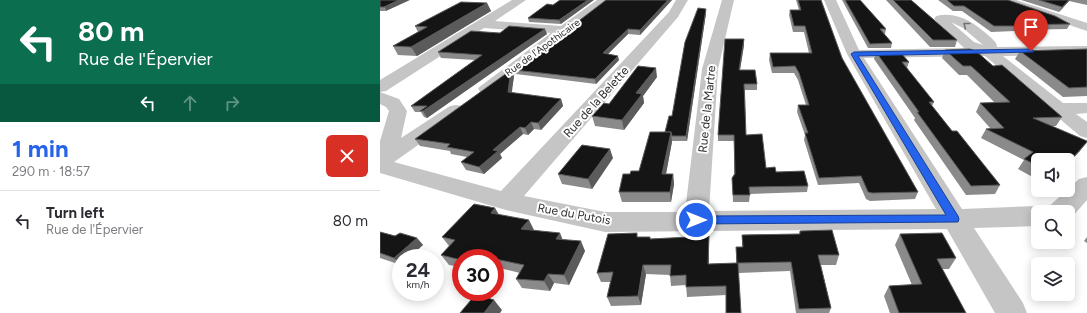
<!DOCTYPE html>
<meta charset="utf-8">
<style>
:root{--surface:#fff;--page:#f7f7f7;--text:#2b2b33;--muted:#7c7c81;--line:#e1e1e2;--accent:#2563eb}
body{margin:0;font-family:Figtree,sans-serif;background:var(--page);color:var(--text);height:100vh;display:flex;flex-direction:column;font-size:15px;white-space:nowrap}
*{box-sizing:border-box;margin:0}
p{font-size:13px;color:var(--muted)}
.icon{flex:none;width:22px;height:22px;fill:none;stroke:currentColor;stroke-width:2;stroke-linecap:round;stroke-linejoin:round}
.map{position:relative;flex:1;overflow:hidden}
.drawer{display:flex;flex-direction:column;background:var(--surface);width:380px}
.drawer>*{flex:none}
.guide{background:#0b6e4f;color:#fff;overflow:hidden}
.controls{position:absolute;left:651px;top:153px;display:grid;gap:8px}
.controls a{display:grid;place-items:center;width:44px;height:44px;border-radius:6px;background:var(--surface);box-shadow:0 2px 10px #0003;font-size:20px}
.speed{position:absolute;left:12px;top:249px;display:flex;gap:8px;font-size:20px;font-weight:700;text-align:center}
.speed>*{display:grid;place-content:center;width:52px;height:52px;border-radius:50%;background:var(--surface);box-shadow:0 2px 10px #0003;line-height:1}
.speed small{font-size:10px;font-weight:400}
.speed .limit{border:6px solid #d22;background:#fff;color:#111}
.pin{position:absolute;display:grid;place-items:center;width:34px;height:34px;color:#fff;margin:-41px -17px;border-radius:50% 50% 50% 0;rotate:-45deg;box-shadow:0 0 4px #0007}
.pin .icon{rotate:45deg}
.me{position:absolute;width:44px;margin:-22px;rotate:90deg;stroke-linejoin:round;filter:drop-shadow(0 0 3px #0008)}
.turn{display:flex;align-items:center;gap:14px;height:84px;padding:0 12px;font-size:18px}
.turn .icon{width:52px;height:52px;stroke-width:2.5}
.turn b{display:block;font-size:28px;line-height:34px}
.lanes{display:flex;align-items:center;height:38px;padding:0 12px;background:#0003;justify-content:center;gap:20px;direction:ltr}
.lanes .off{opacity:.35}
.round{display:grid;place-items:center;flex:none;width:42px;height:42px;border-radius:6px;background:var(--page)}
.summary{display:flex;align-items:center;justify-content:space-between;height:68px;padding:0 12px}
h1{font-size:24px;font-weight:700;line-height:30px;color:var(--accent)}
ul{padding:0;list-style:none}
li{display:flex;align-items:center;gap:12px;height:60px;padding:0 12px;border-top:1px solid var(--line)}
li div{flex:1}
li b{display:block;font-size:15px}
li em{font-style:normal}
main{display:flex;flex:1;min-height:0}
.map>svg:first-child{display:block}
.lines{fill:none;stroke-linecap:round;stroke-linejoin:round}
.minor{fill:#c5c5c5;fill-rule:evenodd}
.wall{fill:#8a8a8a}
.shaded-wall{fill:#5b5b5b}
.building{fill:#151515;stroke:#5b5b5b}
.oneway{stroke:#727272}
.route{fill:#2563eb;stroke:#184099}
.labels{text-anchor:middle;stroke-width:4;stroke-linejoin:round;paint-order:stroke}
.far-street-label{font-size:10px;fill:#2e2e2e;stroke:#fff}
.street-label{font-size:12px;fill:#2e2e2e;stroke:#fff}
</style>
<main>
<section class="drawer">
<div class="guide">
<div class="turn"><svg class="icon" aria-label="left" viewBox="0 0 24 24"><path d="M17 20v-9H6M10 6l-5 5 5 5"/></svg><div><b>80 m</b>Rue de l'Épervier</div></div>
<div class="lanes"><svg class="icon" aria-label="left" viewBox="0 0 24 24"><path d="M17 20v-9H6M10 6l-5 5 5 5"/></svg><svg class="icon off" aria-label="ahead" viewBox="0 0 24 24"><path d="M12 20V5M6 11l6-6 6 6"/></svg><svg class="icon off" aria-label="right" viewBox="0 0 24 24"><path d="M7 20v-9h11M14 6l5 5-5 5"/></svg></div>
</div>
<div class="summary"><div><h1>1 min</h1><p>290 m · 18:57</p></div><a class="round" style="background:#d93025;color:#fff"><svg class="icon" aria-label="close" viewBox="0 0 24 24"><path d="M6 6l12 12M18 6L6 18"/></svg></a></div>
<ul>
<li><svg class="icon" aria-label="left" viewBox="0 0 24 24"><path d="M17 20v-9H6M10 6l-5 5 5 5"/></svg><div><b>Turn left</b><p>Rue de l'Épervier</p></div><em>80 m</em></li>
</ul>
</section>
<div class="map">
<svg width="707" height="313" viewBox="0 0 707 313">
<rect width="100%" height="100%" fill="#fff"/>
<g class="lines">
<g class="minor">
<path d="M132 0H146L115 21 181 26 217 0H230L191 33 112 92 106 93 100 92 98 88 171 33 104 28 6 91 0 92 19 99 27 111 21 138 70 106 76 105 82 106 85 110 82 114 14 162 121 191 289 12 296 0H308L298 17 144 196 225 212H305L322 69 342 0H354L338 69 329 211 556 209 467 54 444 0H456L479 50 584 48 554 19 556 16C577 11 593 22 608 35 612 39 617 42 617 47L707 46V54L623 56 683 103H707V113L696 114 707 122V138L700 136 605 56 484 58 582 209 658 206 666 209 699 179 707 177V200L693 216 688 218V212H658V226L594 228 643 303 647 313H615L567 229 225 232 126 210 0 173V141L9 111 6 107 0 104V80ZM571 22 583 28 603 45 594 42Z"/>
<polygon points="619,0 636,0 707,23 707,31 621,2"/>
</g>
</g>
<g class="wall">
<polygon points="0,0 6,11 0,11"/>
<polygon points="180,0 181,24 149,22 148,18 173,5"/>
<polygon points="292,0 260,35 248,34 228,54 239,60 216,84 136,74 134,70 190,30"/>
<polygon points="416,0 441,0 462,58 538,192 535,199 490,201 486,199 479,183 438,185 424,140 425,135 417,112 418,105 426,105 418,80 414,73 392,73 389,60 390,53 429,53 424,32 413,32 409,15 410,10 419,10"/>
<polygon points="462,0 480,0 506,29 505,34 504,34 512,43 511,48 488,48"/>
<polygon points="506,0 531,0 577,40 575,47 550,47"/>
<polygon points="558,0 628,0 690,24 687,29 636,30 635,31 611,32 582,11 573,11"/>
<polygon points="641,0 707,0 707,5 689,1 679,12"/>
<polygon points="107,3 111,11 37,56 18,55 13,46 38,32 35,26"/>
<polygon points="326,13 307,141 292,141 286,174 293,174 294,184 291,202 242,202 239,192 250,174 259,171 285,132 292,116"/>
<polygon points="120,33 167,34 47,118 44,117 41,112 35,112 31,106 95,60 61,58 58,52"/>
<polygon points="364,39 364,45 360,70 377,84 377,90 365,90 366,135 386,168 428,186 427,192 370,194 369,202 353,202 352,178 354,174 354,141 338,141 338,135"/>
<polygon points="707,49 707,96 683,97 635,59 640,51"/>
<polygon points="565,50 613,66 682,117 676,126 673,126 700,151 688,160 658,160 658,180 638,169 644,160 601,138 606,129 610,128 596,112 600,103 615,103 587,75 579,75 562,58"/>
<polygon points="496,52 529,62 527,68 554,102 552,106 572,131 620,185 615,194 586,195 534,120 535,118 494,59"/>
<polygon points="134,76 131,93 181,99 183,106 161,130 154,129 148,135 143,134 120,154 122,158 104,174 86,170 81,162 87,157 71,154 70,151 40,146 35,139"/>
<polygon points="277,77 263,96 264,103 244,130 215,126 212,116 229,104"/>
<polygon points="233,158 212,189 182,184 178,174"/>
<polygon points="119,215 154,230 153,231 183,240 205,251 189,285 174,283 170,291 142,288 136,279 140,273 115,267 115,258 81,258 81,267 69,265 61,255 69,246 62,237"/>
<polygon points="420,231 459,255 456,265 441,265 451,308 449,313 416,313 410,271 359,273 346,295 307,297 306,285 291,286 290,275 266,274 261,305 231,306 227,297 230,282 221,282 217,273 258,237 270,237 270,239 329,236 329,264 356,263 356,247 362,247 362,235 419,234"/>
<polygon points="0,232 15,236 37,238 43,245 21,258 21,265 0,258"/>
<polygon points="520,234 576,258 569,269 562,269 586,313 510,313 504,296 509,286 532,285 515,245"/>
<polygon points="707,237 707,243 704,241"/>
</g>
<g class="shaded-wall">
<polygon points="19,0 30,0 6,11 4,7"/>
<polygon points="208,0 214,0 181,24 179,20"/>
<polygon points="288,0 292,0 260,35 260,30"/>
<polygon points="689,0 690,0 679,12 682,7"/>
<polygon points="107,3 111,11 37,56 31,47"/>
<polygon points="326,9 326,13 307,141 306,136"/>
<polygon points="165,29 167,34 47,118 43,111"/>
<polygon points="248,29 248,34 224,58 223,53"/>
<polygon points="364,39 364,45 359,76 359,70"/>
<polygon points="238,56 239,60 216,84 215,79"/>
<polygon points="276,68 277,77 263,96 264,103 244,130 242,120 256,93"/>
<polygon points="131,70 134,76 131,99 128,92"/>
<polygon points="181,99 183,106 161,130 158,123"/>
<polygon points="151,122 154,129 148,135 145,128"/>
<polygon points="140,127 143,134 120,154 122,158 104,174 99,167 113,150"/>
<polygon points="291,132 292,142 284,184 282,174"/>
<polygon points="707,142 700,151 688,164 688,163"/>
<polygon points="230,149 233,158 212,189 208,179"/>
<polygon points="293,174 294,184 291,202 290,192"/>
<polygon points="115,208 121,218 111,213"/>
<polygon points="149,220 154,230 147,239 141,229"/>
<polygon points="180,233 184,243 176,239"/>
<polygon points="329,236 329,274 328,264"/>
<polygon points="37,238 43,245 29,258 21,258 21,265 14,258"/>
<polygon points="201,241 205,251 189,285 184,275"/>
<polygon points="88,253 91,258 84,258"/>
<polygon points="263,265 266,274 261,305 258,296"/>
<polygon points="168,274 174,283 170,291 164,281"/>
<polygon points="114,300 122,310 120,313 104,313"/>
</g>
<g class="building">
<polygon points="0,0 19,0 4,7 0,7"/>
<polygon points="180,0 208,0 179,20 148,18 167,4 173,5"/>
<polygon points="226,0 288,0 260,30 248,29 223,53 238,56 215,79 134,70 186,31 190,30 192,26"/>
<polygon points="418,0 441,0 462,58 538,192 492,193 488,192 481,176 439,178 425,133 428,133 418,105 429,105 419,73 415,66 393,67 390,53 432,53 425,26 414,26 410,10 421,10"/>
<polygon points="465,0 480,0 506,29 500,29 512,43 490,44"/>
<polygon points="513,0 531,0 577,40 553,40"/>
<polygon points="567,0 628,0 675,16 690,24 637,25 638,26 614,26 584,6 574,6"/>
<polygon points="659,0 689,0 682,7"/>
<polygon points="81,2 107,3 31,47 13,46 47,27 35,26"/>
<polygon points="318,8 326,9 306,136 292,136 291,132 285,132 289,116 292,116 305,42"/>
<polygon points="129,26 165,29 43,111 40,111 47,106 31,106 102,55 58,52 91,31 120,33"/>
<polygon points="345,39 364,39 359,70 375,70 377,84 364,84 366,135 382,134 386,168 395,167 396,172 424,171 428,186 369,187 370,195 353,195 352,178 355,174 354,135 338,135"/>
<polygon points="590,49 596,51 613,66 622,65 682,117 653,118 707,141 707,142 688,163 688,160 658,160 658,166 644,159 653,152 606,129 624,128 600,103 630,102 591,66 583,66 565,50"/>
<polygon points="707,49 707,87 689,88 640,51"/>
<polygon points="496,52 520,52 529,62 522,62 554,102 549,102 572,131 577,131 620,185 591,186 537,112 539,112"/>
<polygon points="258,66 276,68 256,93 262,94 242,120 212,116 224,103 229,104"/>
<polygon points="131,70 128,92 181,99 158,123 151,122 145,128 140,127 113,150 118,151 99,167 81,162 94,152 67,147 70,144 35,139"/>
<polygon points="270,132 291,132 282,174 293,174 290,192 239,192 243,174 250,174 251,171 259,171"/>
<polygon points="202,145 230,149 208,179 178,174"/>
<polygon points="94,204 115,208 111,213 149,220 141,229 180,233 176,239 201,241 184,275 168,274 164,281 136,279 144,265 115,259 115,258 109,258 88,253 84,258 81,258 81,260 61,255 75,240 62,237"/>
<polygon points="452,230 459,255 438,255 451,308 419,309 411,262 358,263 361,313 346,313 346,286 306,287 306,275 290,276 291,265 263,265 258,296 227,297 233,272 217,273 228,234 257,233 257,237 270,237 270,239 329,236 328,264 357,263 356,247 363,247 362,235 420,234 420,231"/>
<polygon points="0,232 15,236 20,233 37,238 14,258 0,253"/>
<polygon points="562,233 576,258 557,259 586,313 519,313 509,286 542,284 520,234"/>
<polygon points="96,294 114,300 104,313 80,313"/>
</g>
<defs><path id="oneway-chevron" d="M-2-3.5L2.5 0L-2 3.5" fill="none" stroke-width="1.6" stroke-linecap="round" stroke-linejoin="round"/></defs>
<use class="oneway" href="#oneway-chevron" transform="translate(586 25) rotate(-141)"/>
<polygon class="route" points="651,49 654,51 653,52 478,56 578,216 579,219 578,222 316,224 311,220 316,216 566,215 471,54 474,52"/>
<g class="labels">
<g class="far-street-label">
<text transform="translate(162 47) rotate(-36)" y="4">Rue de l'Apothicaire</text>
</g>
<g class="street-label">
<text transform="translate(216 102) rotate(-48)" y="4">Rue de la Belette</text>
<text transform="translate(327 109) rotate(-84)" y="4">Rue de la Martre</text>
<text transform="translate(194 214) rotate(10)" y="4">Rue du Putois</text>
</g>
</g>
</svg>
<div class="controls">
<a><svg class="icon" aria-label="sound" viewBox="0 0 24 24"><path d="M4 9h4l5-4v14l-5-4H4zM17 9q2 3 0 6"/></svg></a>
<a><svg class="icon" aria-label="search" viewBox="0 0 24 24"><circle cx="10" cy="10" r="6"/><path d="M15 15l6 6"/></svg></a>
<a><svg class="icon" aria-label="layers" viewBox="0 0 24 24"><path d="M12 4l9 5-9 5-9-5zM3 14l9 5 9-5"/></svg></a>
</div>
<div class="speed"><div>24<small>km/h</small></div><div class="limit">30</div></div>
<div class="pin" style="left:651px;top:51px;background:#d93025"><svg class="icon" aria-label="arrive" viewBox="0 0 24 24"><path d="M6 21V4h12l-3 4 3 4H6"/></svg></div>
<svg class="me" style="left:316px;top:220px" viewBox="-20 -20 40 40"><circle r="17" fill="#2563eb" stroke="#fff" stroke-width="3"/><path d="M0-11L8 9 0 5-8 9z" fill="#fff"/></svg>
</div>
</main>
